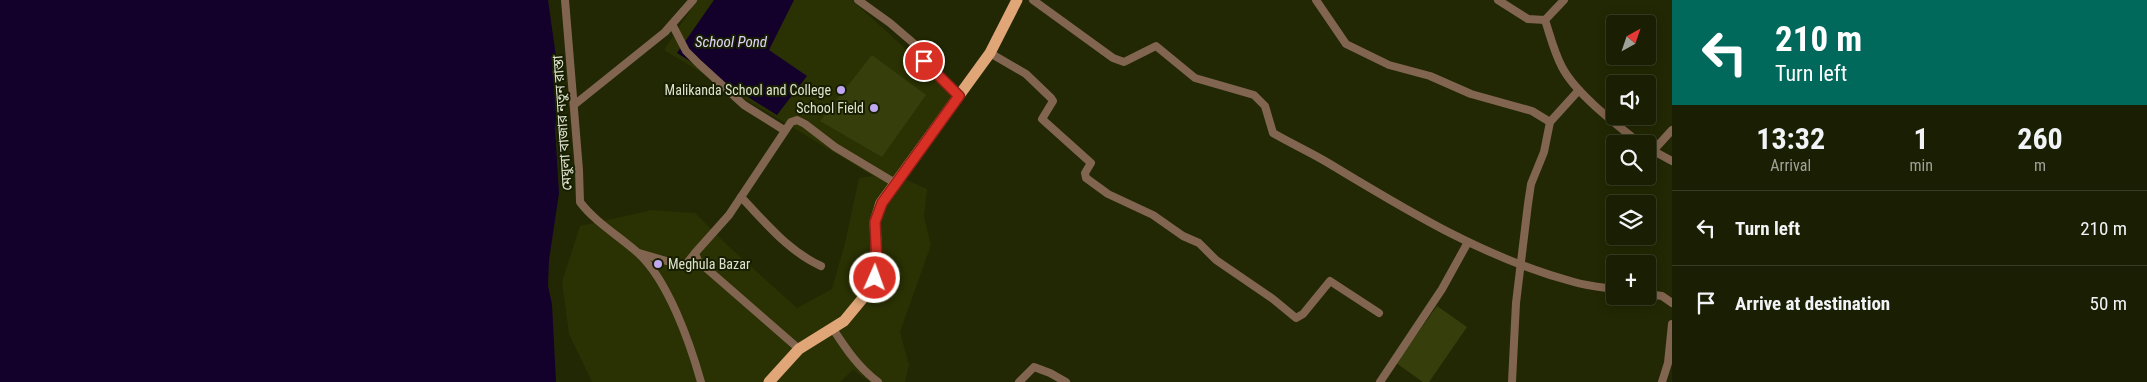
<!DOCTYPE html>
<meta charset="utf-8">
<style>
:root{--surface:#1a1e02;--page:#23270c;--text:#f1f3f6;--muted:#9fa299;--line:#383c24}
body{margin:0;font-family:"Roboto Condensed","Noto Sans Bengali",sans-serif;background:var(--page);color:var(--text);height:100vh;display:flex;flex-direction:column;font-size:19px;white-space:nowrap}
*{box-sizing:border-box;margin:0}
p{font-size:16px;color:var(--muted)}
.icon{flex:none;width:28px;height:28px;fill:none;stroke:currentColor;stroke-width:2;stroke-linecap:round;stroke-linejoin:round}
.map{position:relative;flex:1;overflow:hidden}
.sheet{display:flex;flex-direction:column;background:var(--surface);width:475px}
.sheet>*{flex:none}
.guide{background:#00695c;color:#fff;overflow:hidden}
.needle{width:32px;rotate:40deg}
.controls{position:absolute;left:1606px;top:15px;display:grid;gap:10px}
.controls a{display:grid;place-items:center;width:50px;height:50px;border-radius:5px;background:var(--surface);box-shadow:0 2px 12px #0003,0 0 0 1px var(--line);font-size:25px}
.pin{position:absolute;display:grid;place-items:center;width:42px;height:42px;color:#fff;margin:-21px;border:2px solid #fff;border-radius:50%;box-shadow:0 1px 5px #0007}
.me{position:absolute;width:55px;margin:-28px;rotate:2deg;stroke-linejoin:round;filter:drop-shadow(0 0 4px #0008)}
.turn{display:flex;align-items:center;gap:18px;height:105px;padding:0 20px;font-size:22px}
.turn .icon{width:65px;height:65px;stroke-width:2.5}
.turn b{display:block;font-size:35px;line-height:42px}
.eta{display:flex;justify-content:space-evenly;align-items:center;height:85px;text-align:center}
.eta b{font-size:30px;font-weight:700;line-height:35px}
ul{padding:0;list-style:none}
li{display:flex;align-items:center;gap:15px;height:75px;padding:0 20px;border-top:1px solid var(--line)}
li div{flex:1}
li b{display:block;font-size:19px}
li em{font-style:normal}
main{display:flex;flex:1;min-height:0}
.map>svg:first-child{display:block}
.built{fill:#2a3102}
.green{fill:#363f0b}
.water{fill:#13002b}
.lines{fill:none;stroke-linecap:round;stroke-linejoin:round}
.minor{stroke:#826550;stroke-width:8}
.primary{stroke:#e0a678;stroke-width:11}
.route-casing{stroke:#8d1f18;stroke-width:12}
.route{stroke:#d93025;stroke-width:9}
.poi-dot{fill:#c1a8f3;stroke:#181e00;stroke-width:2}
.labels{text-anchor:middle;stroke-width:4;stroke-linejoin:round;paint-order:stroke}
.poi-label{font-size:14px;fill:#dce2cd;stroke:#181e00;text-anchor:end}
.street-label{font-size:14px;fill:#dce2cd;stroke:#181e00}
.water-label{font-size:15px;font-style:italic;fill:#e0d4fc;stroke:#181e00}
</style>
<main>
<div class="map">
<svg width="1672" height="382" viewBox="0 0 1672 382">
<rect width="100%" height="100%" fill="#222803"/>
<polygon class="built" points="697,0 852,0 954,93 896,175 927,189 924,217 931,245 900,332 909,365 905,382 870,382 853,370 840,382 592,382 569,334 562,282 580,226 652,210 695,213 725,243 797,308 832,289 845,243 859,178 873,176 664,50"/>
<g class="green">
<polygon points="872,55 926,95 882,157 820,121"/>
<polygon points="1437,306 1467,327 1429,382 1423,382 1396,363"/>
</g>
<g class="water">
<polygon points="0,0 548,0 557,64 559,95 555,128 559,193 549,260 548,286 552,304 556,382 0,382"/>
<polygon points="714,0 794,0 769,50 807,76 777,115 677,53"/>
</g>
<g class="lines">
<g class="minor">
<path d="M565 0 579 170 580 202C595 222 619 236 638 253 668 280 690 343 701 382"/>
<polyline points="858,0 890,23 918,47 920,55 924,61 959,96"/>
<path d="M1033 0 1113 58 1124 62 1156 46 1195 78 1254 95 1265 106 1273 133C1292 144 1312 153 1330 164 1408 211 1484 258 1574 282 1587 286 1601 287 1615 289"/>
<polyline points="1316,0 1346,44 1389,65 1430,76 1471,94 1532,111 1550,122 1544,152 1531,184 1528,204 1516,303 1512,382"/>
<polyline points="1498,0 1528,19 1545,20 1564,0"/>
<path d="M1545 20C1550 35 1554 52 1562 67 1576 94 1617 125 1641 144"/>
<polyline points="672,24 686,51 699,64 744,105 784,130"/>
<polyline points="990,53 1026,74 1051,98 1053,101 1042,119 1091,163 1085,173 1086,178 1108,194 1153,215 1183,236 1199,243 1216,260 1273,299 1296,318 1303,314 1330,281 1379,313"/>
<polyline points="574,105 665,32 693,0"/>
<polyline points="1550,122 1579,90"/>
<polyline points="1648,148 1672,161"/>
<polyline points="1652,152 1672,130"/>
<path d="M741 197C766 223 788 251 821 266"/>
<polyline points="639,253 680,265 687,263 695,253"/>
<polyline points="1648,294 1662,296 1672,303"/>
<path d="M833 329C846 349 859 368 878 382"/>
<polyline points="799,349 698,261 695,253 729,215 791,122 797,120 805,124 835,147 895,183"/>
<polyline points="1019,382 1034,367 1050,373 1066,382"/>
<polyline points="1380,382 1442,289 1468,242"/>
<polyline points="1662,382 1668,363 1672,324"/>
</g>
<polyline class="primary" points="769,382 799,349 844,321 868,292 875,278 877,265 875,222 881,203 990,53 1017,0"/>
</g>
<g class="lines">
<g class="route-casing">
<polyline id="route" points="875,278 877,264 875,222 882,203 959,96 924,61"/>
</g>
<use href="#route" class="route"/>
</g>
<g class="poi-dot">
<circle cx="841" cy="90" r="5"/>
<circle cx="874" cy="108" r="5"/>
<circle cx="658" cy="264" r="5"/>
</g>
<g class="labels">
<g class="poi-label">
<text x="831" y="95">Malikanda School and College</text>
<text x="864" y="113">School Field</text>
<text x="668" y="269" text-anchor="start">Meghula Bazar</text>
</g>
<g class="street-label">
<text transform="translate(562 123) rotate(-94)" y="5">মেঘুলা বাজার নতুন রাস্তা</text>
</g>
<g class="water-label">
<text x="731" y="47">School Pond</text>
</g>
</g>
</svg>
<div class="controls">
<a><svg class="needle" viewBox="-14 -14 28 28"><path d="M0-13l5 13h-10z" fill="#e53935"/><path d="M0 13l5-13h-10z" fill="#9fa299"/></svg></a>
<a><svg class="icon" aria-label="sound" viewBox="0 0 24 24"><path d="M4 9h4l5-4v14l-5-4H4zM17 9q2 3 0 6"/></svg></a>
<a><svg class="icon" aria-label="search" viewBox="0 0 24 24"><circle cx="10" cy="10" r="6"/><path d="M15 15l6 6"/></svg></a>
<a><svg class="icon" aria-label="layers" viewBox="0 0 24 24"><path d="M12 4l9 5-9 5-9-5zM3 14l9 5 9-5"/></svg></a>
<a>+</a>
</div>
<div class="pin" style="left:924px;top:61px;background:#d93025"><svg class="icon" aria-label="arrive" viewBox="0 0 24 24"><path d="M6 21V4h12l-3 4 3 4H6"/></svg></div>
<svg class="me" style="left:875px;top:278px" viewBox="-20 -20 40 40"><circle r="17" fill="#d93025" stroke="#fff" stroke-width="3"/><path d="M0-11L8 9 0 5-8 9z" fill="#fff"/></svg>
</div>
<section class="sheet">
<div class="guide">
<div class="turn"><svg class="icon" aria-label="left" viewBox="0 0 24 24"><path d="M17 20v-9H6M10 6l-5 5 5 5"/></svg><div><b>210 m</b>Turn left</div></div>
</div>
<div class="eta">
<div><b>13:32</b><p>Arrival</p></div>
<div><b>1</b><p>min</p></div>
<div><b>260</b><p>m</p></div>
</div>
<ul>
<li><svg class="icon" aria-label="left" viewBox="0 0 24 24"><path d="M17 20v-9H6M10 6l-5 5 5 5"/></svg><div><b>Turn left</b></div><em>210 m</em></li>
<li><svg class="icon" aria-label="arrive" viewBox="0 0 24 24"><path d="M6 21V4h12l-3 4 3 4H6"/></svg><div><b>Arrive at destination</b></div><em>50 m</em></li>
</ul>
</section>
</main>
